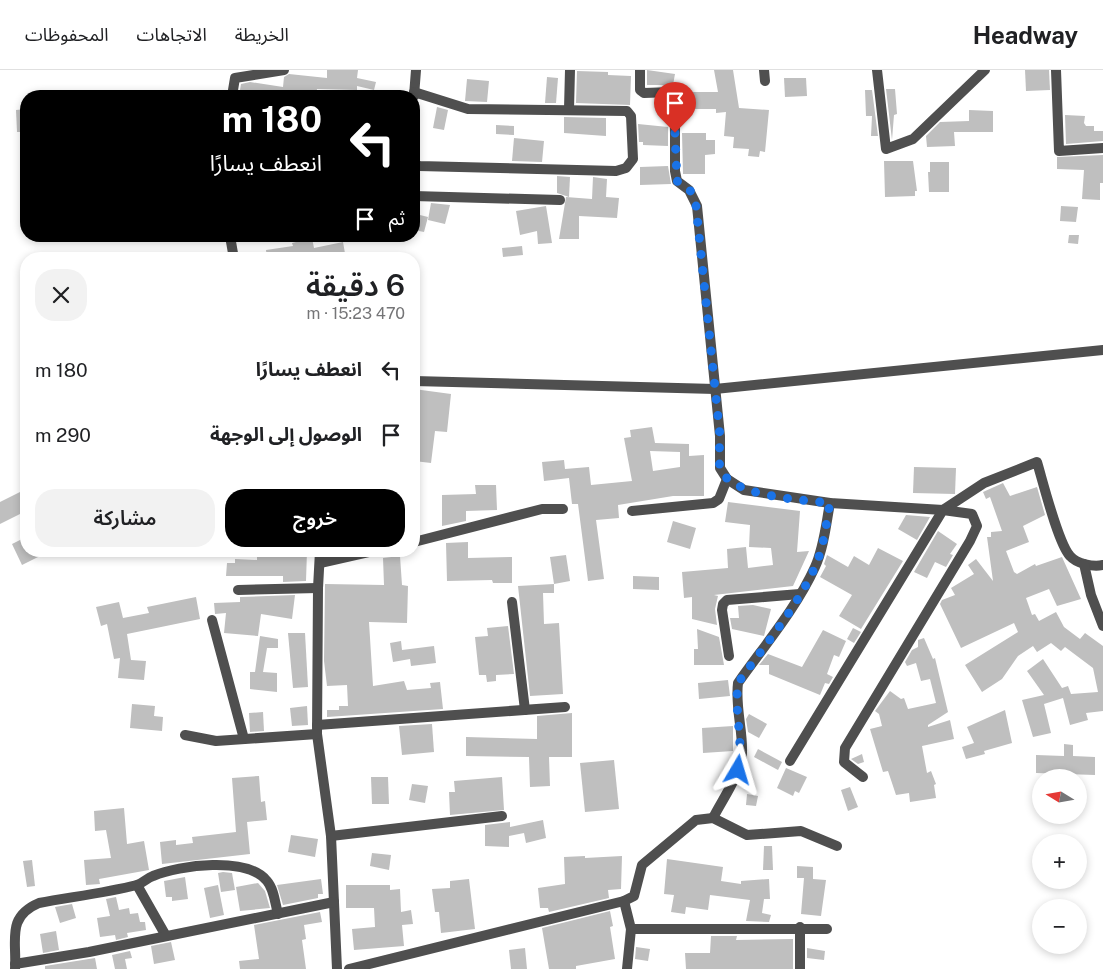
<!DOCTYPE html>
<html lang="ar">
<meta charset="utf-8">
<style>
:root{--surface:#fff;--page:#f2f2f2;--text:#202124;--muted:#757577;--line:#e0e0e0;--accent:#000}
body{margin:0;font-family:"Public Sans","Noto Sans Arabic",sans-serif;background:var(--page);color:var(--text);direction:rtl;height:100vh;display:flex;flex-direction:column;font-size:19px;white-space:nowrap}
*{box-sizing:border-box;margin:0}
p{font-size:16px;color:var(--muted)}
.icon{flex:none;width:28px;height:28px;fill:none;stroke:currentColor;stroke-width:2;stroke-linecap:round;stroke-linejoin:round}
.map{position:relative;flex:1;overflow:hidden;direction:ltr}
.panel{position:absolute;left:20px;top:182px;width:400px;height:305px;display:flex;flex-direction:column;background:var(--surface);border-radius:20px;box-shadow:0 2px 8px #0003;direction:rtl}
.panel>*{flex:none}
.banner{position:absolute;left:20px;top:20px;width:400px;height:152px;border-radius:20px;box-shadow:0 2px 8px #0003;direction:rtl;background:#000;color:#fff;overflow:hidden}
.needle{width:32px;rotate:281deg}
.buttons{position:absolute;left:1032px;top:699px;display:grid;gap:10px}
.buttons a{display:grid;place-items:center;width:55px;height:55px;border-radius:50%;background:var(--surface);box-shadow:0 2px 8px #0003;font-size:25px}
.pin{position:absolute;display:grid;place-items:center;width:42px;height:42px;color:#fff;margin:-51px -21px;border-radius:50% 50% 50% 0;rotate:-45deg;box-shadow:0 0 5px #0007}
.pin .icon{rotate:45deg}
.me{position:absolute;width:55px;margin:-28px;rotate:7deg;stroke-linejoin:round;filter:drop-shadow(0 0 4px #0008)}
.turn{display:flex;align-items:center;gap:18px;height:105px;padding:0 15px;font-size:22px}
.turn .icon{width:65px;height:65px;stroke-width:2.5}
.turn b{display:block;font-size:35px;line-height:42px}
.then{display:flex;align-items:center;height:48px;padding:0 15px;background:#0003;gap:10px;font-size:19px}
.round{display:grid;place-items:center;flex:none;width:52px;height:52px;border-radius:20px;background:var(--page)}
.head{display:flex;align-items:center;justify-content:space-between;height:85px;padding:0 15px}
h1{font-size:30px;font-weight:600;line-height:38px}
.primary-button{display:flex;gap:10px;margin-top:auto;padding:10px 15px}
.primary-button a{flex:1;height:58px;border-radius:20px;background:var(--accent);color:#fff;font-size:20px;font-weight:600;line-height:58px;text-align:center}
.primary-button a+a{background:var(--page);color:var(--text)}
ul{padding:0;list-style:none}
li{display:flex;align-items:center;gap:15px;height:65px;padding:0 15px}
li div{flex:1}
li b{display:block;font-size:19px}
li em{font-style:normal}
header{display:flex;align-items:center;gap:30px;box-sizing:border-box;height:70px;padding:0 25px;background:var(--surface);border-bottom:1px solid var(--line)}
header strong{font-size:24px}
nav{display:flex;gap:28px;margin-inline-start:auto;font-size:18px}
.map>svg:first-child{display:block}
.building{fill:#bfbfbf;fill-rule:evenodd}
.lines{fill:none;stroke-linecap:round;stroke-linejoin:round}
.minor{stroke:#4f4f4f;stroke-width:10}
.route{stroke:#1a73e8;stroke-width:9;stroke-dasharray:0 16.2}
</style>
<header>
<strong>Headway</strong>
<nav><a>الخريطة</a><a>الاتجاهات</a><a>المحفوظات</a></nav>
</header>
<div class="map">
<svg width="1103" height="899" viewBox="0 0 1103 899">
<rect width="100%" height="100%" fill="#fff"/>
<g class="building">
<polygon points="327,0 358,0 357,8 376,12 374,20 357,16 357,20 317,19 316,26 239,26 241,14 250,12 283,17 284,7 289,4 327,8"/>
<polygon points="647,0 675,4 673,15 647,15"/>
<polygon points="714,0 733,0 739,38 769,40 765,82 760,81 759,87 748,86 749,79 733,78 734,67 724,66 726,42 716,43 716,39 682,39 682,22 718,22"/>
<polygon points="1025,0 1049,0 1050,20 1026,21"/>
<polygon points="577,1 608,2 608,5 631,6 630,35 576,33"/>
<polygon points="547,7 558,8 556,33 545,33"/>
<polygon points="784,8 806,8 807,26 785,27"/>
<polygon points="467,9 489,11 487,32 465,31"/>
<polygon points="886,19 895,19 897,44 894,45 892,70"/>
<polygon points="865,20 872,20 878,66 871,66 872,46 866,46"/>
<polygon points="437,37 448,40 444,60 433,58"/>
<polygon points="26,39 26,62 17,62 16,40"/>
<polygon points="969,40 993,41 993,62 954,62 955,76 927,77 926,66 940,52 969,51"/>
<polygon points="1065,45 1085,46 1084,53 1086,56 1094,56 1094,61 1103,61 1103,71 1066,74"/>
<polygon points="564,47 606,48 606,66 564,63"/>
<polygon points="638,54 668,57 668,76 643,75 643,72 639,72"/>
<polygon points="496,55 514,56 514,65 496,64"/>
<polygon points="682,63 706,63 706,70 715,70 715,84 705,85 705,104 683,104"/>
<polygon points="514,68 544,71 542,92 512,91"/>
<polygon points="1103,85 1103,113 1100,113 1100,130 1082,129 1084,100 1057,99 1057,87"/>
<polygon points="884,91 913,91 917,121 915,121 915,126 885,127"/>
<polygon points="930,92 949,92 949,122 929,122 928,102 930,102"/>
<polygon points="668,96 671,114 640,115 640,97"/>
<polygon points="557,106 570,107 569,127 557,123"/>
<polygon points="593,107 607,109 606,127 619,128 617,148 579,146 579,169 559,169 566,127 592,129"/>
<polygon points="431,133 450,135 445,154 428,150"/>
<polygon points="546,136 552,173 538,174 537,161 520,165 516,141"/>
<polygon points="1061,136 1078,137 1076,152 1060,151"/>
<polygon points="420,145 428,147 424,162 414,160 414,147 419,148"/>
<polygon points="1069,165 1079,165 1078,174 1068,173"/>
<polygon points="312,168 314,178 343,172 346,189 267,189 266,180 293,176 292,173"/>
<polygon points="522,176 523,185 503,187 502,178"/>
<polygon points="414,319 451,324 447,362 435,361 431,393 414,391"/>
<path d="M652 357 655 373 689 374V386L704 385V426H673L618 435 619 448 596 450 604 509 588 511 578 434H572L569 408 544 411 542 392 564 390 565 399 589 397 591 415 632 411 624 368 631 367 630 360ZM650 381 680 382V397L653 401Z"/>
<polygon points="914,397 956,398 955,424 913,423"/>
<polygon points="1003,413 1010,426 1037,417 1045,445 1023,456 1029,472 1006,481 1014,502 1017,504 1035,494 1036,496 1062,487 1081,529 1057,536 1049,519 1026,528 1032,545 1035,544 1039,551 1056,542 1064,557 1080,569 1085,563 1103,576 1103,641 1086,643 1088,650 1070,655 1063,628 1044,634 1051,663 1033,667 1022,630 1044,625 1027,601 1043,589 1062,618 1068,616 1071,624 1098,622 1093,598 1065,577 1061,581 1051,573 1037,582 1033,576 1018,586 1002,609 982,622 965,595 1018,562 1014,553 961,578 940,534 942,530 955,525 951,518 974,504 968,495 976,489 993,511 987,467 991,467 991,462 1002,461 990,427 986,429 983,422"/>
<polygon points="475,415 496,415 497,440 466,441 466,451 442,456 442,425 476,424"/>
<polygon points="26,419 26,441 0,454 0,432"/>
<polygon points="728,432 800,441 797,482 809,481 793,516 714,525 718,526 715,539 717,555 692,549 692,527 684,528 682,502 728,498 727,479 746,477 748,498 773,495 771,478 749,477 750,455 725,452"/>
<polygon points="906,445 930,447 917,470 898,459"/>
<polygon points="673,451 696,458 690,479 667,472"/>
<polygon points="938,461 957,474 950,484 953,485 946,497 935,492 927,508 914,502"/>
<polygon points="26,467 26,481 50,481 22,495 12,474"/>
<polygon points="468,472 468,488 512,487 512,513 493,513 492,510 447,511 446,473"/>
<polygon points="878,478 903,491 861,559 839,546 852,525 820,507 826,496 824,494 827,485 848,497 854,486 869,495"/>
<polygon points="257,481 307,481 306,511 283,512 283,506 226,506 227,493 235,493 235,489 257,490"/>
<polygon points="566,485 570,511 554,514 550,487"/>
<polygon points="400,486 402,515 408,516 407,553 369,552 373,616 404,611 407,620 431,618 430,613 440,612 443,639 327,647 327,640 339,640 339,636 348,636 347,615 327,616 324,591 325,514 384,515 383,488"/>
<polygon points="633,506 659,507 659,520 633,519"/>
<polygon points="554,514 554,523 543,523 544,554 559,553 563,624 530,626 518,516"/>
<polygon points="295,525 292,549 261,544 258,566 224,563 226,543 215,544 214,533 240,532 240,527"/>
<polygon points="196,527 200,549 127,564 131,590 146,591 144,610 118,608 120,588 114,589 107,554 101,556 96,537 119,532 123,548 149,543 147,537"/>
<polygon points="753,535 771,539 764,566 732,559 730,548 739,548 738,536"/>
<polygon points="508,556 514,604 496,605 496,611 487,612 486,605 479,605 475,567 488,566 487,558"/>
<polygon points="853,558 861,562 854,573 847,569"/>
<polygon points="697,559 719,567 724,595 694,595 694,579 698,579"/>
<polygon points="823,560 846,571 839,587 834,585 827,604 833,607 829,614 825,613 820,625 769,604 769,595 759,595 768,584 802,597"/>
<polygon points="288,563 305,563 308,617 293,618"/>
<polygon points="260,566 278,569 278,578 267,578 263,602 277,603 277,622 250,619 250,602 255,602"/>
<polygon points="924,568 933,589 935,588 948,642 928,655 928,657 950,650 954,669 922,676 927,703 931,701 936,714 934,715 936,728 910,732 909,723 896,725 888,701 883,702 870,659 882,656 879,644 875,641 890,621 901,629 904,628 908,639 936,633 930,609 921,611 916,593 907,596 905,592 912,580 918,577 918,570"/>
<polygon points="401,571 402,580 434,576 436,593 411,596 410,589 393,592 390,573"/>
<polygon points="728,610 730,626 699,629 698,613"/>
<polygon points="132,634 155,636 154,646 163,647 162,661 130,658"/>
<polygon points="307,636 308,655 292,656 290,638"/>
<polygon points="1005,640 1012,673 984,681 985,684 966,689 962,677 974,673 967,657"/>
<polygon points="263,642 264,661 250,662 249,643"/>
<polygon points="572,643 572,687 549,687 550,716 530,717 529,687 466,686 466,667 537,669 537,646"/>
<polygon points="749,644 767,654 759,668 748,662 746,649"/>
<polygon points="432,654 434,682 402,685 399,656"/>
<polygon points="733,656 733,681 703,683 702,658"/>
<polygon points="1064,674 1073,675 1073,686 1095,687 1095,705 1036,703 1036,685 1064,686"/>
<polygon points="758,679 782,692 778,700 754,687"/>
<polygon points="862,684 864,692 858,694 851,689"/>
<polygon points="614,690 619,739 585,742 580,693"/>
<polygon points="786,698 807,707 799,723 795,721 793,726 777,718"/>
<polygon points="259,706 261,732 265,731 267,750 247,752 250,784 162,794 160,772 176,770 176,775 193,773 192,767 236,762 232,708"/>
<polygon points="371,707 388,707 389,734 372,734"/>
<polygon points="502,707 504,740 450,745 449,722 455,722 454,711"/>
<polygon points="412,714 428,716 425,733 409,730"/>
<polygon points="850,717 858,737 848,741 841,720"/>
<polygon points="747,724 758,726 756,736 746,735"/>
<polygon points="124,738 127,774 144,771 149,800 99,809 100,814 86,815 84,790 111,788 106,760 95,761 94,741"/>
<polygon points="543,750 546,768 526,773 524,763 509,766 509,777 485,776 485,755 510,752 510,757"/>
<polygon points="291,765 318,769 315,787 288,782"/>
<polygon points="764,776 772,776 773,800 763,800"/>
<polygon points="372,783 391,785 389,800 370,796"/>
<polygon points="585,786 585,788 622,786 621,819 608,820 609,828 549,842 548,838 540,838 538,818 565,814 564,787"/>
<polygon points="667,789 723,797 721,811 741,814 741,811 769,809 770,829 764,829 762,843 771,845 769,852 746,851 750,830 710,825 708,840 686,837 685,844 671,842 674,825 664,824"/>
<polygon points="32,790 35,816 27,817 23,791"/>
<polygon points="797,796 813,797 813,809 826,810 821,846 801,844 804,808 797,808"/>
<polygon points="223,802 232,803 235,820 221,822 218,803"/>
<polygon points="185,807 188,829 172,831 172,827 166,827 164,811"/>
<polygon points="321,809 323,824 318,824 318,828 283,835 277,815"/>
<polygon points="469,809 475,859 441,863 439,842 435,842 432,819 450,818 450,811"/>
<polygon points="258,813 265,821 270,838 240,841 236,817"/>
<polygon points="218,815 224,845 210,848 204,818"/>
<polygon points="346,815 390,815 390,820 400,819 401,842 411,840 413,854 402,855 404,876 354,880 352,859 375,857 374,838 346,838"/>
<polygon points="116,827 119,840 129,838 130,844 138,843 140,852 145,852 146,860 127,863 128,867 116,870 115,865 100,867 97,848 110,846 106,829"/>
<polygon points="72,834 76,848 60,853 55,837"/>
<polygon points="610,841 613,856 610,857 615,889 576,896 576,899 549,899 542,858"/>
<polygon points="320,842 322,852 304,855 306,869 302,870 306,899 240,899 239,891 259,889 254,855"/>
<polygon points="56,861 59,880 43,883 40,864"/>
<polygon points="711,866 737,866 736,870 793,869 793,899 686,899 685,883 710,883"/>
<polygon points="171,872 175,890 154,894 151,876"/>
<polygon points="636,877 650,879 648,891 635,889"/>
<polygon points="525,878 527,899 511,899 509,880"/>
<polygon points="807,878 825,881 824,890 807,888"/>
<polygon points="130,881 132,888 125,889 127,899 115,899 112,885"/>
<polygon points="95,888 97,899 45,899 45,896"/>
</g>
<g class="lines">
<g class="minor">
<path d="M640 0V20L644 23 672 22 675 25V101L677 111 689 120 697 136 720 366V398L727 409 744 420 830 433 943 440 984 413 1037 392C1043 412 1058 473 1070 486 1077 494 1093 497 1103 495"/>
<polyline points="764,0 765,11"/>
<polyline points="877,0 886,79 913,69 985,0"/>
<polyline points="1056,0 1059,81 1103,78"/>
<polyline points="232,26 235,8 284,0"/>
<polyline points="414,26 416,0"/>
<polyline points="569,39 570,0"/>
<polyline points="414,94 419,96 616,101 626,98 633,89 631,46 627,41 468,39 414,22"/>
<polyline points="414,126 560,130"/>
<polyline points="230,166 234,189"/>
<polyline points="414,311 715,319 1103,280"/>
<polyline points="632,441 713,433 719,429 727,409"/>
<polyline points="414,472 542,439 563,439"/>
<polyline points="320,481 318,518 317,664 331,766 337,899"/>
<polyline points="320,493 373,481"/>
<polyline points="1084,494 1091,525 1103,556"/>
<polyline points="238,520 318,518"/>
<polyline points="512,532 525,640"/>
<polyline points="212,550 244,669"/>
<polyline points="729,586 722,540 723,534 727,530 800,524"/>
<polyline points="317,655 565,637"/>
<polyline points="185,665 216,671 317,664"/>
<polyline points="790,691 943,440 972,444 977,456 970,471 845,678 844,692 863,707"/>
<path d="M713 748C723 728 740 706 742 683 743 660 735 637 738 613 764 576 796 539 815 497 824 477 826 454 830 433"/>
<polyline points="331,766 502,746"/>
<polyline points="137,815 166,866"/>
<polyline points="624,831 634,826 642,795 696,750 713,748 747,765 801,761 837,776"/>
<polyline points="15,894 89,882 334,832"/>
<path d="M15 899C17 870 6 847 39 833 71 827 105 823 137 815 143 813 147 808 153 806 180 795 247 786 267 811 274 819 275 833 278 844"/>
<polyline points="349,899 624,831 631,859 827,859"/>
<polyline points="627,899 631,859"/>
<polyline points="800,899 800,857"/>
</g>
</g>
<g class="lines">
<path class="route" d="M675 63 677 111 690 120 696 136 720 366C720 376 718 388 720 397 727 427 805 430 830 433 826 454 824 477 815 497 796 539 764 576 738 613 734 642 744 671 738 700"/>
</g>
</svg>
<div class="buttons">
<a><svg class="needle" viewBox="-14 -14 28 28"><path d="M0-13l5 13h-10z" fill="#e53935"/><path d="M0 13l5-13h-10z" fill="#757577"/></svg></a>
<a>+</a>
<a>−</a>
</div>
<div class="pin" style="left:675px;top:63px;background:#d93025"><svg class="icon" aria-label="arrive" viewBox="0 0 24 24"><path d="M6 21V4h12l-3 4 3 4H6"/></svg></div>
<svg class="me" style="left:738px;top:700px" viewBox="-20 -20 40 40"><path d="M0-17L14 15 0 8-14 15z" fill="#1a73e8" stroke="#fff" stroke-width="4"/></svg>
<div class="banner">
<div class="turn"><svg class="icon" aria-label="left" viewBox="0 0 24 24"><path d="M17 20v-9H6M10 6l-5 5 5 5"/></svg><div><b>180 m</b>انعطف يسارًا</div></div>
<div class="then">ثم<svg class="icon" aria-label="arrive" viewBox="0 0 24 24"><path d="M6 21V4h12l-3 4 3 4H6"/></svg></div>
</div>
<section class="panel">
<div class="head"><div><h1>6 دقيقة</h1><p>470 m · 15:23</p></div><a class="round"><svg class="icon" aria-label="close" viewBox="0 0 24 24"><path d="M6 6l12 12M18 6L6 18"/></svg></a></div>
<ul>
<li><svg class="icon" aria-label="left" viewBox="0 0 24 24"><path d="M17 20v-9H6M10 6l-5 5 5 5"/></svg><div><b>انعطف يسارًا</b></div><em>180 m</em></li>
<li><svg class="icon" aria-label="arrive" viewBox="0 0 24 24"><path d="M6 21V4h12l-3 4 3 4H6"/></svg><div><b>الوصول إلى الوجهة</b></div><em>290 m</em></li>
</ul>
<div class="primary-button"><a>خروج</a><a>مشاركة</a></div>
</section>
</div>
